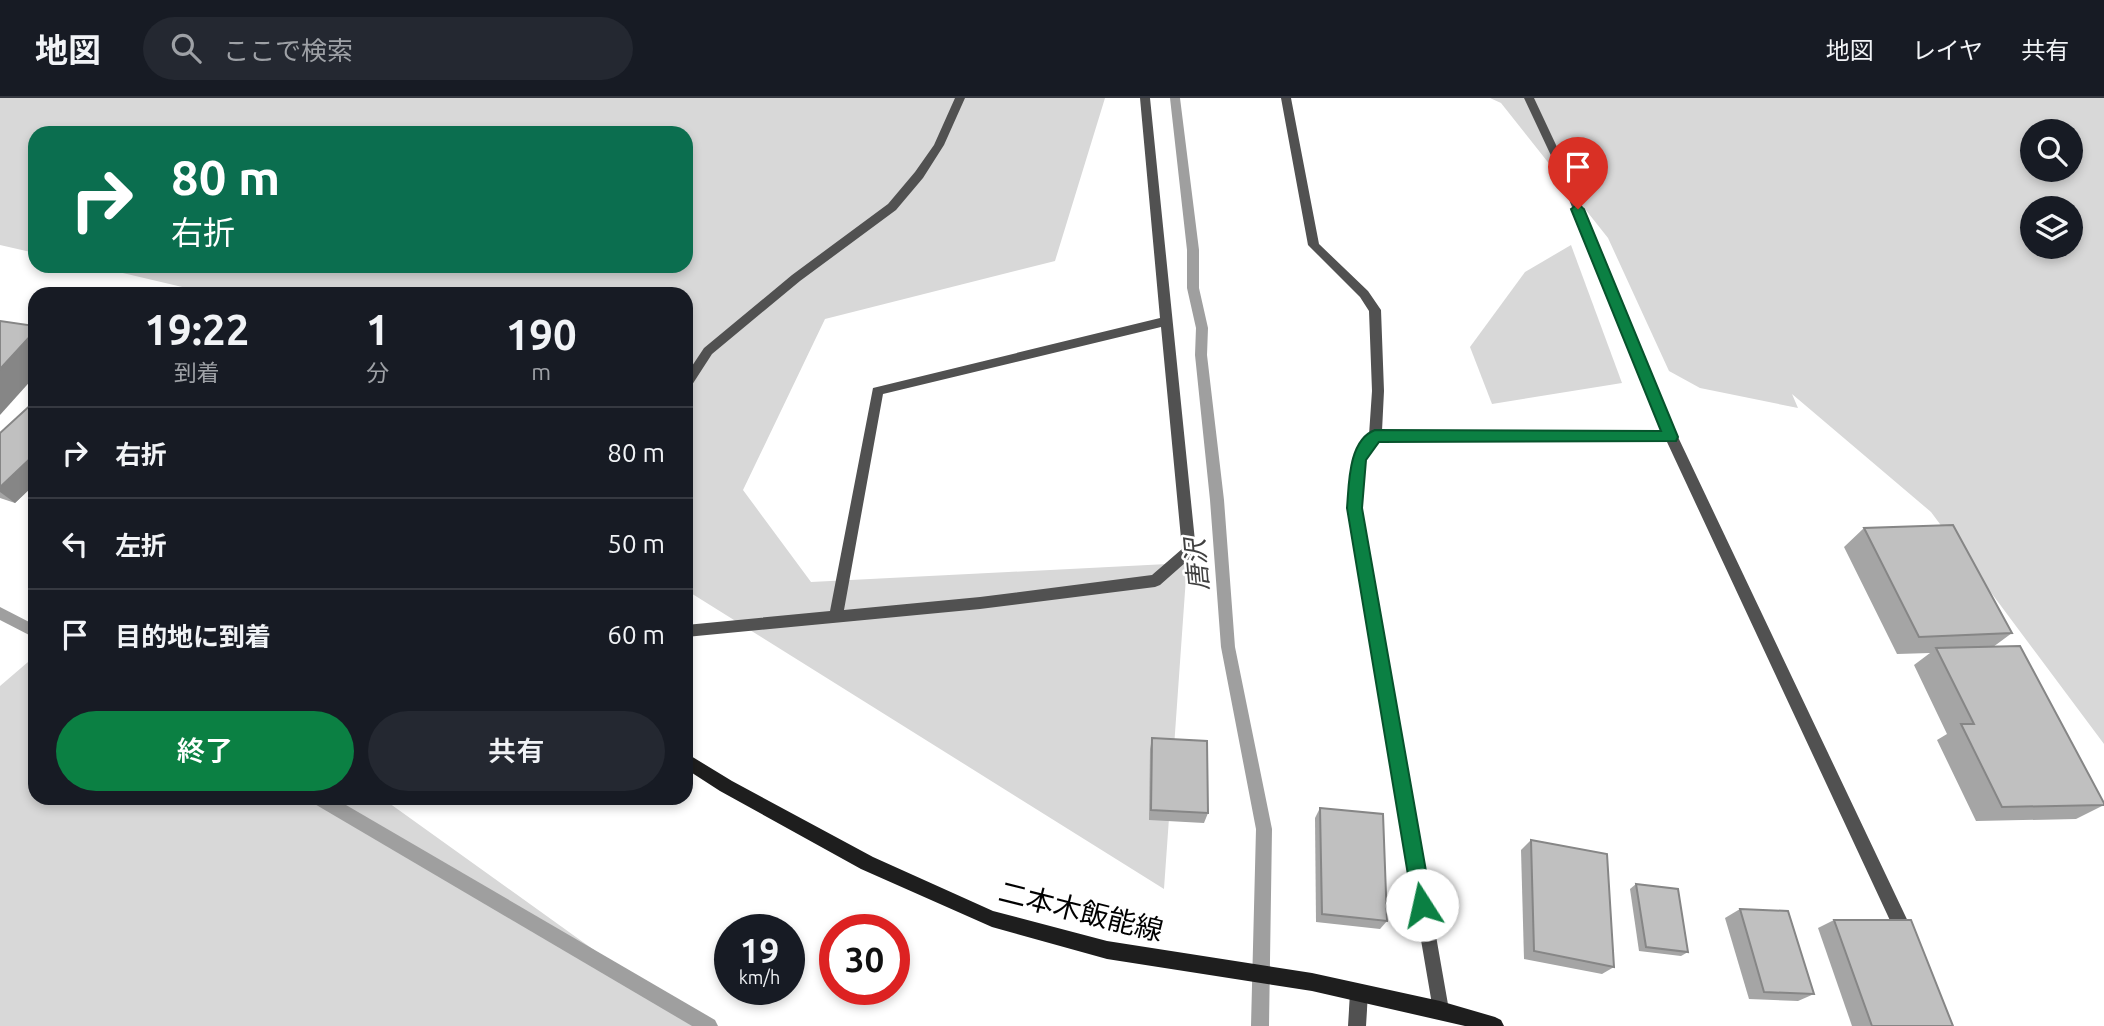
<!DOCTYPE html>
<html lang="ja">
<meta charset="utf-8">
<style>
:root{--surface:#171b24;--page:#242831;--text:#f1f3f6;--muted:#9ea1a6;--line:#363941;--accent:#0b8043}
body{margin:0;font-family:Ubuntu,"Noto Sans JP",sans-serif;background:var(--page);color:var(--text);height:100vh;display:flex;flex-direction:column;font-size:26px;white-space:nowrap}
*{box-sizing:border-box;margin:0}
p{font-size:23px;color:var(--muted)}
.icon{flex:none;width:38px;height:38px;fill:none;stroke:currentColor;stroke-width:2;stroke-linecap:round;stroke-linejoin:round}
.map{position:relative;flex:1;overflow:hidden}
.details{position:absolute;left:28px;top:189px;width:665px;height:518px;display:flex;flex-direction:column;background:var(--surface);border-radius:21px;box-shadow:0 4px 10px #0003}
.details>*{flex:none}
.guide{position:absolute;left:28px;top:28px;width:665px;height:147px;border-radius:21px;box-shadow:0 4px 10px #0003;background:#0b6e4f;color:#fff;overflow:hidden}
.buttons{position:absolute;left:2020px;top:21px;display:grid;gap:14px}
.buttons a{display:grid;place-items:center;width:63px;height:63px;border-radius:50%;background:var(--surface);box-shadow:0 4px 10px #0003;font-size:35px}
.speed{position:absolute;left:714px;top:816px;display:flex;gap:14px;font-size:35px;font-weight:700;text-align:center}
.speed>*{display:grid;place-content:center;width:91px;height:91px;border-radius:50%;background:var(--surface);box-shadow:0 4px 10px #0003;line-height:1}
.speed small{font-size:18px;font-weight:400}
.speed .limit{border:10px solid #d22;background:#fff;color:#111}
.pin{position:absolute;display:grid;place-items:center;width:60px;height:60px;color:#fff;margin:-72px -30px;border-radius:50% 50% 50% 0;rotate:-45deg;box-shadow:0 0 7px #0007}
.pin .icon{rotate:45deg}
.me{position:absolute;width:77px;margin:-38px;rotate:350deg;stroke-linejoin:round;filter:drop-shadow(0 0 5px #0008)}
.turn{display:flex;align-items:center;gap:24px;height:147px;padding:0 28px;font-size:32px}
.turn .icon{width:91px;height:91px;stroke-width:2.5}
.turn b{display:block;font-size:49px;line-height:60px}
.eta{display:flex;justify-content:space-evenly;align-items:center;height:119px;text-align:center}
.eta b{font-size:42px;font-weight:600;line-height:49px}
.action{display:flex;gap:14px;margin-top:auto;padding:14px 28px}
.action a{flex:1;height:80px;border-radius:42px;background:var(--accent);color:#fff;font-size:28px;font-weight:600;line-height:80px;text-align:center}
.action a+a{background:var(--page);color:var(--text)}
ul{padding:0;list-style:none}
li{display:flex;align-items:center;gap:21px;height:91px;padding:0 28px;border-top:2px solid var(--line)}
li div{flex:1}
li b{display:block;font-size:26px}
li em{font-style:normal}
header{display:flex;align-items:center;gap:42px;box-sizing:border-box;height:98px;padding:0 35px;background:var(--surface);border-bottom:2px solid var(--line)}
header strong{font-size:33px}
nav{display:flex;gap:38px;margin-inline-start:auto;font-size:24px}
.search{width:490px;height:63px;background:var(--page);display:flex;align-items:center;gap:18px;box-sizing:border-box;padding:0 24px;border-radius:38px;color:var(--muted);font-size:26px}
.map>svg:first-child{display:block}
.green{fill:#d8d8d8;fill-rule:evenodd}
.lines{fill:none;stroke-linecap:round;stroke-linejoin:round}
.stream{fill:#9f9f9f;fill-rule:evenodd}
.minor{fill:#515151;fill-rule:evenodd}
.secondary{fill:#1e1e1e;fill-rule:evenodd}
.wall{fill:#a5a5a5}
.shaded-wall{fill:#868686}
.building{fill:#c0c0c0;stroke:#868686;stroke-width:2}
.route{fill:#0b8043;stroke:#07532c;stroke-width:2}
.labels{text-anchor:middle;stroke-width:5;stroke-linejoin:round;paint-order:stroke}
.water-label{font-size:26px;font-style:italic;fill:#404040;stroke:#fff}
.near-street-label{font-size:28px;fill:#000;stroke:#fff}
</style>
<header>
<strong>地図</strong>
<div class="search"><svg class="icon" aria-label="search" viewBox="0 0 24 24"><circle cx="10" cy="10" r="6"/><path d="M15 15l6 6"/></svg>ここで検索</div>
<nav><a>地図</a><a>レイヤ</a><a>共有</a></nav>
</header>
<div class="map">
<svg width="2104" height="928" viewBox="0 0 2104 928">
<rect width="100%" height="100%" fill="#fff"/>
<g class="green">
<polygon points="0,0 1105,0 1055,163 825,221 743,392 811,484 1187,465 1164,791 686,492 686,196 212,196 93,168 686,168 686,35 35,35 35,155 0,147"/>
<path d="M1490 0H2104V646L1931 414 1792 296 1798 310 1700 290 1669 273 1608 140 1501 5ZM2032 33H2070V72H2032ZM2032 110H2070V149H2032Z"/>
<polygon points="1571,147 1622,285 1492,306 1470,249 1525,174"/>
<polygon points="35,558 35,700 382,700 700,928 0,928 0,588"/>
</g>
<g class="lines">
<g class="stream">
<polygon points="1170,0 1180,0 1199,152 1199,190 1208,230 1207,257 1224,402 1235,549 1272,731 1269,928 1251,928 1256,731 1221,549 1210,402 1195,257 1196,230 1187,190 1187,152"/>
<polygon points="0,509 35,527 35,540 0,522"/>
<polygon points="311,700 334,700 715,922 718,928 692,928 313,705"/>
</g>
<g class="minor">
<polygon points="955,0 965,0 944,47 923,80 896,112 800,183 712,256 690,290 686,292 686,277 704,250 792,177 888,106 915,74 934,47"/>
<path d="M1140 0H1150L1196 453 1194 457 1160 487 1155 489 980 511 686 539V527L830 513 873 290 1160 220ZM1161 229 1182 451 1152 477 980 499 844 512 883 296Z"/>
<polygon points="1281,0 1291,0 1319,146 1368,193 1381,212 1384,293 1382,333 1662,334 1554,64 1524,0 1534,0 1564,64 1678,339 1913,834 1915,840 1913,846 1907,848 1901,846 1667,344 1379,343 1365,362 1361,410 1449,912 1446,918 1440,921 1434,918 1347,410 1352,361 1369,337 1372,293 1369,213 1360,199 1308,147"/>
<polygon points="1359,886 1365,889 1368,895 1366,928 1348,928 1350,895 1353,889"/>
</g>
<polygon class="secondary" points="686,655 732,683 873,759 993,813 1107,843 1312,875 1440,903 1495,919 1501,922 1504,928 1465,928 1312,893 1107,861 992,829 861,771 720,693 686,671"/>
</g>
<g class="wall">
<polygon points="35,303 35,386 15,405 0,400 0,335"/>
<polygon points="1864,430 2012,535 1993,549 2104,707 2076,721 1976,723 1937,642 1947,636 1914,567 1930,555 1897,556 1844,449"/>
<polygon points="1152,640 1208,715 1204,725 1149,722 1150,651"/>
<polygon points="1320,710 1387,823 1380,831 1316,824 1315,720"/>
<polygon points="1531,742 1614,869 1602,876 1524,861 1521,752"/>
<polygon points="1636,786 1688,854 1681,858 1639,853 1630,791"/>
<polygon points="1740,811 1814,896 1798,903 1749,901 1725,820"/>
<polygon points="1834,822 1953,928 1852,928 1818,830"/>
</g>
<g class="shaded-wall">
<polygon points="35,233 35,278 0,317 0,271"/>
<polygon points="35,356 35,386 15,405 0,394 0,389"/>
</g>
<g class="building">
<polygon points="0,223 35,228 35,233 0,271"/>
<polygon points="35,303 35,356 0,389 0,335"/>
<polygon points="1953,427 2012,535 1919,539 1864,430"/>
<polygon points="2020,548 2104,705 2104,707 2002,709 1961,626 1974,626 1936,550"/>
<polygon points="1152,640 1207,643 1208,715 1151,712"/>
<polygon points="1320,710 1383,716 1387,823 1322,816"/>
<polygon points="1531,742 1607,756 1614,869 1534,853"/>
<polygon points="1636,786 1678,791 1688,854 1646,849"/>
<polygon points="1740,811 1788,813 1814,896 1764,894"/>
<polygon points="1834,822 1911,822 1953,928 1872,928"/>
</g>
<path class="route" d="M1578 106 1584 111 1678 339 1676 343 1379 344 1366 362 1362 410 1432 807 1429 813 1422 816 1416 813 1413 807 1347 410C1349 387 1348 342 1375 332L1661 333 1571 111Z"/>
<g class="labels">
<g class="water-label">
<text transform="translate(1197 467) rotate(-95)" y="9">唐沢</text>
</g>
<g class="near-street-label">
<text transform="translate(1081 813) rotate(14)" y="10">二本木飯能線</text>
</g>
</g>
</svg>
<div class="buttons">
<a><svg class="icon" aria-label="search" viewBox="0 0 24 24"><circle cx="10" cy="10" r="6"/><path d="M15 15l6 6"/></svg></a>
<a><svg class="icon" aria-label="layers" viewBox="0 0 24 24"><path d="M12 4l9 5-9 5-9-5zM3 14l9 5 9-5"/></svg></a>
</div>
<div class="speed"><div>19<small>km/h</small></div><div class="limit">30</div></div>
<div class="pin" style="left:1578px;top:111px;background:#d93025"><svg class="icon" aria-label="arrive" viewBox="0 0 24 24"><path d="M6 21V4h12l-3 4 3 4H6"/></svg></div>
<svg class="me" style="left:1422px;top:807px" viewBox="-20 -20 40 40"><circle r="19" fill="#fff"/><path d="M0-13L10 11 0 6-10 11z" fill="#0b8043"/></svg>
<div class="guide">
<div class="turn"><svg class="icon" aria-label="right" viewBox="0 0 24 24"><path d="M7 20v-9h11M14 6l5 5-5 5"/></svg><div><b>80 m</b>右折</div></div>
</div>
<section class="details">
<div class="eta">
<div><b>19:22</b><p>到着</p></div>
<div><b>1</b><p>分</p></div>
<div><b>190</b><p>m</p></div>
</div>
<ul>
<li><svg class="icon" aria-label="right" viewBox="0 0 24 24"><path d="M7 20v-9h11M14 6l5 5-5 5"/></svg><div><b>右折</b></div><em>80 m</em></li>
<li><svg class="icon" aria-label="left" viewBox="0 0 24 24"><path d="M17 20v-9H6M10 6l-5 5 5 5"/></svg><div><b>左折</b></div><em>50 m</em></li>
<li><svg class="icon" aria-label="arrive" viewBox="0 0 24 24"><path d="M6 21V4h12l-3 4 3 4H6"/></svg><div><b>目的地に到着</b></div><em>60 m</em></li>
</ul>
<div class="action"><a>終了</a><a>共有</a></div>
</section>
</div>
